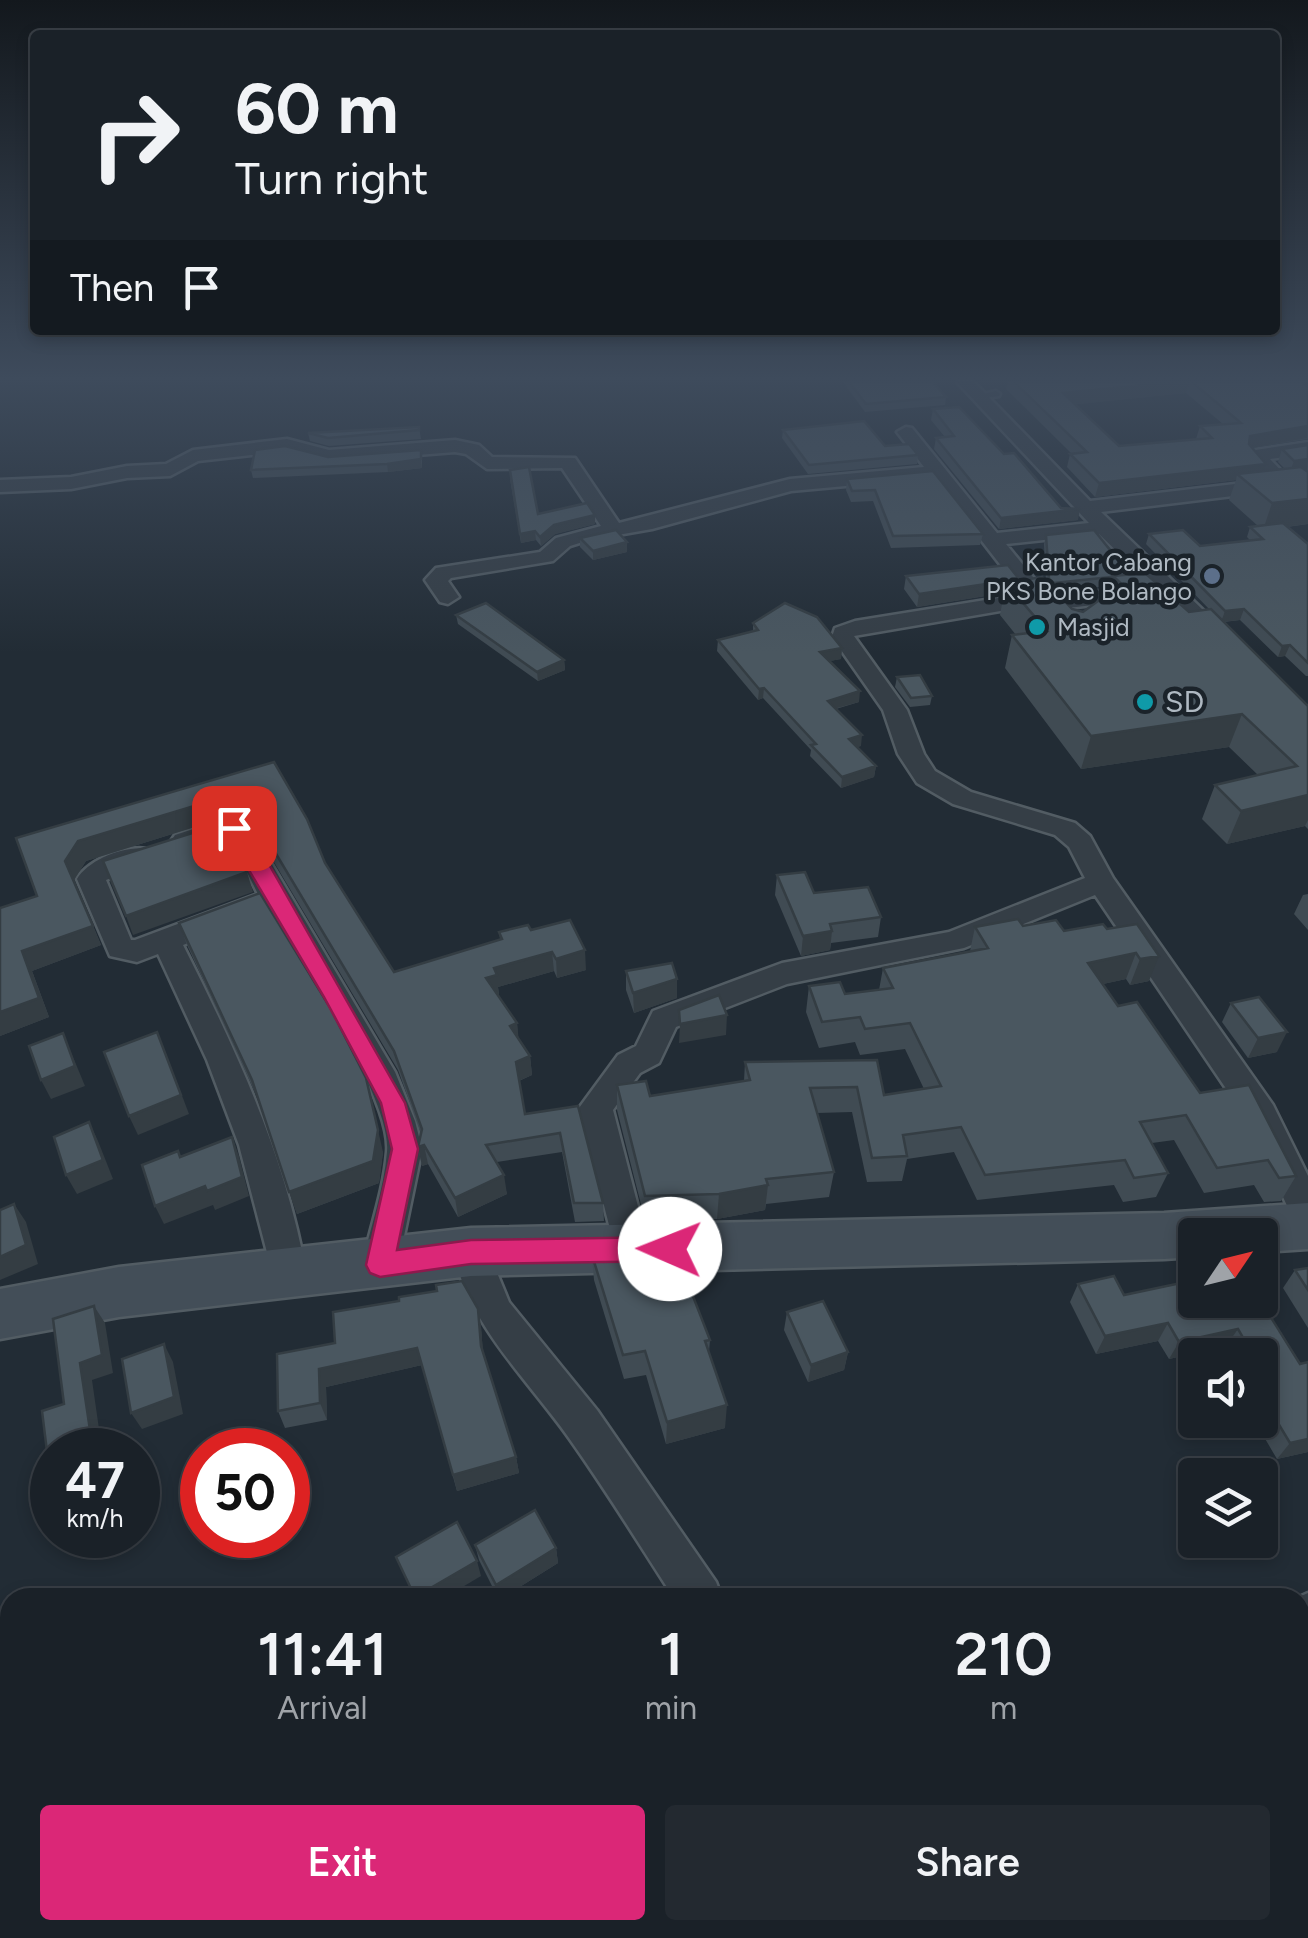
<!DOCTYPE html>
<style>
:root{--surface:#1a2128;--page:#232930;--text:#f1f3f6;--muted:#9fa3a8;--line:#383e45;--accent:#db2777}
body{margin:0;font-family:Figtree,sans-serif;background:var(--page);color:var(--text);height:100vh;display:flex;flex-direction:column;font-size:38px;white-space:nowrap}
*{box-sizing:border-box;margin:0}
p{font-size:32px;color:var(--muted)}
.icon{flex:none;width:55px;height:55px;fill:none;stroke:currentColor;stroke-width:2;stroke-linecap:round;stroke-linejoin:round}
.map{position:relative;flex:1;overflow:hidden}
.drawer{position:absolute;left:0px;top:1588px;width:1310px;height:352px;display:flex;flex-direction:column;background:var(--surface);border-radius:30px 30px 0 0;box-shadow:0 5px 15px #0003,0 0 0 2px var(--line)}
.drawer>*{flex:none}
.top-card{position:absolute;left:30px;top:30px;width:1250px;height:305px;border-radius:10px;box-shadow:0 5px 15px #0003,0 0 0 2px var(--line);background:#1a2128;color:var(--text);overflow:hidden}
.needle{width:65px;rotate:55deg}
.controls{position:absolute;left:1178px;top:1218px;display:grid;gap:20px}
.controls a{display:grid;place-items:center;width:100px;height:100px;border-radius:10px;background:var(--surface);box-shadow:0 5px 15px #0003,0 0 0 2px var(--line);font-size:50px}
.speed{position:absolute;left:30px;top:1428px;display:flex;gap:20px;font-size:50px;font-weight:700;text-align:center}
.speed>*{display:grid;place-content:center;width:130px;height:130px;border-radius:50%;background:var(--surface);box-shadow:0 5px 15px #0003,0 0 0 2px var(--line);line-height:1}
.speed small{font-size:25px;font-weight:400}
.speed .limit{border:15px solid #d22;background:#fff;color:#111}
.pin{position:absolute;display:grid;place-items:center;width:85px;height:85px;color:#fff;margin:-42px;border-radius:20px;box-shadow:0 5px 15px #0006}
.me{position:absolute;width:110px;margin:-55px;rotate:271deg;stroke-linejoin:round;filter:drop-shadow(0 0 8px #0008)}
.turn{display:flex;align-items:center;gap:35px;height:210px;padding:0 40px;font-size:45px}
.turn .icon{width:130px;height:130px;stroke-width:2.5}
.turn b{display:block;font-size:70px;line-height:85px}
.then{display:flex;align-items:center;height:95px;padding:0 40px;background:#0003;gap:20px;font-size:38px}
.eta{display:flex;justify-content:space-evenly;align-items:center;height:170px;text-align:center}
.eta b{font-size:60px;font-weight:600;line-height:70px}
.action{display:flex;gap:20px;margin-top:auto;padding:20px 40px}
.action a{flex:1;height:115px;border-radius:10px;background:var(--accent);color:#fff;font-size:40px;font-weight:600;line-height:115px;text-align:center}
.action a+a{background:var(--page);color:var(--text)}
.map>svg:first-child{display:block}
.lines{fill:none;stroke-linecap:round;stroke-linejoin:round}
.service-casing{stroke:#525c63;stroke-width:5}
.minor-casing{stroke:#525c63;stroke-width:5}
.secondary-casing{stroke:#525c63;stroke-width:5}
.service{fill:#353e46;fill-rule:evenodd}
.minor{fill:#353e46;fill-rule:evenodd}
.secondary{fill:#434e58;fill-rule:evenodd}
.wall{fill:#404b53;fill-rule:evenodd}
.shaded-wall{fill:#343d43}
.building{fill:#4a5760;stroke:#343d43;stroke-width:2.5}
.route{fill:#db2777;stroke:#8e194d;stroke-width:2.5}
.service-dot{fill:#5c6f8a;stroke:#1b232a;stroke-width:4}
.culture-dot{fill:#0f9aa8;stroke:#1b232a;stroke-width:4}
.labels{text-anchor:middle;stroke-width:9;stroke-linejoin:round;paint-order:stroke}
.far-poi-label{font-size:25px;fill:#afb9c2;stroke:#1b232a;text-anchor:end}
.poi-label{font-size:30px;fill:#afb9c2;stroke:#1b232a;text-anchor:start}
</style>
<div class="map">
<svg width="1308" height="1938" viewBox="0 0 1308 1938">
<rect width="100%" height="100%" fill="#222c35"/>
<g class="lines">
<g class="service-casing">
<polygon id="service" points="996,391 1000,394 999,396 979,399 975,396"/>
</g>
<g class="minor-casing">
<g id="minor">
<polygon points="957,382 974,382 1090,501 1269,480 1247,455 1249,451 1308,442 1308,454 1270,459 1288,478 1308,475 1308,487 1101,512 1228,634 1231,639 1228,644 1212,644 1099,534 1006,544 1046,593 1052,596 1146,586 1154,588 1157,593 1154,598 1050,610 1036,605 854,636 907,710 924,754 935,771 971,792 1075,823 1090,836 1113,878 1273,1105 1308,1176 1308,1227 1295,1223 1248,1121 1095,895 964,948 787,984 676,1027 659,1063 640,1073 613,1110 649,1249 644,1260 631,1265 618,1260 579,1108 618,1055 636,1046 653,1011 782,963 949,932 1085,878 1069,847 1055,835 953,804 917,783 898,754 883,710 832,637 835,628 855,621 1023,594 933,478 791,491 652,529 589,540 570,546 553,561 451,578 448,581 459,597 448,604 440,602 425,580 436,568 540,552 556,538 601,526 562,468 487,469 466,454 455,452 329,462 287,451 198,461 170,476 127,478 71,489 0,492 0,480 71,477 127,466 166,464 193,450 287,439 329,450 455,440 479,445 492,457 575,458 619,523 790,479 924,467 897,432 906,427 912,428 997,533 1089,523"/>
<path d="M227 818 249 825 252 831 395 1072 415 1121 422 1149 398 1265 393 1276 380 1281 367 1276 362 1265C370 1229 384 1189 387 1152 392 1097 298 962 269 911L183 945C236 1050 285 1155 306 1272L301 1283 288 1288 275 1283 239 1145 207 1060 158 954 137 962 110 956 77 879C89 859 129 843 152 850L156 856 152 862 106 880 131 940H135L258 894 229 837 185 850 175 847 171 841 175 835Z"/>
<path d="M471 1236 484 1241 509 1302 597 1410 716 1582 722 1598H674C639 1544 606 1490 569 1438 525 1376 471 1328 453 1252L458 1241Z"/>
<polygon points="1308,1593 1308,1640 1300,1643 1300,1598 1297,1598"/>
<polygon points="1300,1672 1308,1675 1308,1729 1300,1726"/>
<polygon points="924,1930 977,1930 981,1938 928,1938"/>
</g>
</g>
<g class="secondary-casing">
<polygon id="secondary" points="1308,1203 1308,1249 1260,1252 1260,1235 1195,1235 1195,1257 1164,1259 471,1276 119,1317 0,1339 0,1289 119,1267 471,1228 1164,1213"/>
</g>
<use href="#service" class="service"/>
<use href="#minor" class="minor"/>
<use href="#secondary" class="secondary"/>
</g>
<g class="wall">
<polygon points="843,382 933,382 946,397 945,405 865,412"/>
<path d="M1008 382H1301L1308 387V439L1252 448 1263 471 1285 469 1278 462 1282 449 1308 445V524L1287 527 1308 544V676H1306L1285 656 1278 657 1240 620 1224 622 1308 706V829L1305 826 1227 844 1202 819 1215 785 1258 775 1229 747 1081 769 1005 668 1012 635H1016L1000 615 1004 593 917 607 904 589 906 576 1019 579 1018 581 1046 582 1044 544 1046 535 1130 575 1189 612 1209 609 1146 544 1149 534 1200 546 1250 540 1247 537 1250 527 1258 526 1229 500 1236 480 1095 497 1067 467 1070 454H1072L1006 389ZM1186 393 1223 424 1200 426 1196 439 1119 446 1075 404ZM1110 586 1107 599 1083 612 1072 609 1056 591Z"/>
<polygon points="933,409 1004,454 1061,508 1078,520 999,529 934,449 936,438 945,437 931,420"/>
<polygon points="419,427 421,439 329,446 310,441 308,433"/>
<polygon points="783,430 885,446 918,455 917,464 808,474 782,438"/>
<polygon points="328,457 422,458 422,468 388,472 253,478 251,470"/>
<polygon points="510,479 538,514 595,515 595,524 555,534 541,546 536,540 521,543"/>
<polygon points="847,479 983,534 980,545 891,548 873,501 851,502 846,490"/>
<polygon points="580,538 627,552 593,560 580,547"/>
<polygon points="456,615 564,660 565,670 538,681 458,624"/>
<polygon points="753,623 842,648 841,659 829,661 859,702 836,709 861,746 856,747 876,766 874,777 841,788 810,756 811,750 763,698 758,700 717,651 718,640 753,632"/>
<polygon points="897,677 932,696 930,705 910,707 895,687"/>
<polygon points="274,762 325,863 394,972 500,939 499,932 531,930 586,970 557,978 554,971 498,987 499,995 498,995 517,1023 518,1039 530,1056 532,1075 519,1081 525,1114 578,1106 603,1203 604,1221 575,1222 562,1152 497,1162 507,1194 458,1217 428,1164 422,1166 418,1147 421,1134 398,1070 250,822 233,815 86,861 74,880 101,945 32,971 49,1017 0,1036 37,896 16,838"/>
<polygon points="777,875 814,893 881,917 878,937 831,943 830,950 801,956 775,895"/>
<polygon points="1308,894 1308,930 1294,914 1303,895"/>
<polygon points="179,923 383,1152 379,1183 297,1214 258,1099 187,945"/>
<polygon points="1137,924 1149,981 1130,985 1126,979 1103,984 1118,1006 1200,1093 1296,1176 1281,1201 1264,1202 1254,1185 1204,1193 1174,1140 1152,1143 1168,1173 1156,1197 1123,1202 1114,1185 977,1200 954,1152 907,1159 902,1181 867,1182 852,1112 817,1113 834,1172 829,1197 766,1204 765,1210 717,1219 645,1220 617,1110 617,1085 650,1096 744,1081 745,1062 877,1060 884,1095 924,1089 905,1049 860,1055 855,1042 819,1048 806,1012 809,986 845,994 879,990 883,968 970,951 975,927 1023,926 1064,931 1107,929"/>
<polygon points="626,971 677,979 677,998 634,1013 626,990"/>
<polygon points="1231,1003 1277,1052 1248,1058 1222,1022"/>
<polygon points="592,1255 710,1340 709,1352 725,1428 666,1444 646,1375 624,1379 594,1280"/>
<polygon points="1308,1268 1308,1328 1283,1288 1295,1270"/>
<polygon points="1078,1284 1124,1295 1260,1300 1308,1452 1277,1459 1254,1420 1260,1420 1260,1355 1231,1355 1226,1346 1169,1359 1158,1341 1096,1354 1070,1302"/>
<polygon points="399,1301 481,1327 483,1354 516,1457 519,1473 457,1491 422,1365 326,1387 327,1420 285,1428 278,1411 335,1343"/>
<polygon points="787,1312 848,1352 844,1370 808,1382 784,1330"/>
<polygon points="475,1545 556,1548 558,1563 502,1598 498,1598 479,1560"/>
<polygon points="755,1930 861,1930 866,1938 760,1938"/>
<polygon points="1202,1930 1218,1930 1206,1936"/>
</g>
<g class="shaded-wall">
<polygon points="1175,382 1190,382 1186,393 1061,406 1063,393"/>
<polygon points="1308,426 1307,438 1246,449 1250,436"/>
<polygon points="421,459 422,468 388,472 387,464"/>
<polygon points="1308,459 1307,471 1289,474 1294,461"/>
<polygon points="1266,464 1261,477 1237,474 1236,480 1095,497 1099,483"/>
<polygon points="1308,499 1308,524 1263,530 1272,503"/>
<polygon points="1080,509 1078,520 999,529 1001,518"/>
<polygon points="595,515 595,524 555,534 541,546 540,537 554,525"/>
<polygon points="535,531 536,540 521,543 520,534"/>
<polygon points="627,542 627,552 593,560 593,551"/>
<polygon points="1019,579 1016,591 1006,583 1004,593 917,607 919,594"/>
<polygon points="1244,609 1240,620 1221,622 1225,611"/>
<polygon points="1290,645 1285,656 1278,657 1282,646"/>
<polygon points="842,648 841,659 819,663 820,652"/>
<polygon points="564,660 565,670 538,681 537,672"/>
<polygon points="764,688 763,698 758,700 759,689"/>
<polygon points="860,691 859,702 826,711 828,701"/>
<polygon points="1242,714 1229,747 1081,769 1091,736"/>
<polygon points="862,735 861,746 847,750 849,739"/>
<polygon points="876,766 874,777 841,788 842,777"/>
<polygon points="1308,795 1308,820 1305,826 1227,844 1241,811"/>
<polygon points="227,796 233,815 86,861 74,880 65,861 78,841"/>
<polygon points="247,872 253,892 133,935 126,916"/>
<polygon points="93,926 101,945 32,971 49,1017 0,1036 0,1012 22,951"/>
<polygon points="832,931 830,950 801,956 803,936"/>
<polygon points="585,950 586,970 557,978 556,959"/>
<polygon points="552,952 554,971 498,987 499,995 488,998 486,978 494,968"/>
<polygon points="1136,953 1126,979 1080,989 1088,963"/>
<polygon points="1159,956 1149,981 1130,985 1140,959"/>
<polygon points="677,979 677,998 634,1013 633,993"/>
<polygon points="727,1015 726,1035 679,1043 680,1024"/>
<polygon points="517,1023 519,1042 510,1026"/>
<polygon points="1287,1032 1277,1052 1248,1058 1258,1038"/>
<polygon points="63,1033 85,1086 51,1099 41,1080"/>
<polygon points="165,1051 189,1114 138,1135 129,1116"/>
<polygon points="530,1056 532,1075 518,1081 516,1062"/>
<polygon points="366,1078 383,1152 379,1183 297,1214 289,1192"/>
<polygon points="89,1122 98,1141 113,1179 77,1194 66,1175"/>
<polygon points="232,1137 239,1156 249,1196 215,1210 213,1205 164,1224 155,1206"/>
<polygon points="424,1145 428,1164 422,1166 418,1147"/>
<polygon points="504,1175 507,1194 458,1217 455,1198"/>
<polygon points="768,1185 765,1210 717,1219 719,1194"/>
<polygon points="14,1204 26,1222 38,1264 0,1280 0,1257"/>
<polygon points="94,1306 105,1323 113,1373 92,1380 102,1450 93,1450 80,1363"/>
<polygon points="478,1309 481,1327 484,1363 481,1346"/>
<polygon points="1168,1323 1158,1341 1096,1354 1105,1336"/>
<polygon points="1238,1329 1226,1346 1169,1359 1179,1342"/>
<polygon points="164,1344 173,1362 183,1414 142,1429 131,1413"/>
<polygon points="417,1348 422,1365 326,1387 327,1420 320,1403 319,1369"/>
<polygon points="848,1352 844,1370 808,1382 811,1365"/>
<polygon points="727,1405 725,1428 666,1444 667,1422"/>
<polygon points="1308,1439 1308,1452 1277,1459 1290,1443"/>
<polygon points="516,1457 519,1473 457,1491 453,1475"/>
<polygon points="556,1548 558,1563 502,1598 499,1598 496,1585"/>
<polygon points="477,1561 481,1576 444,1598 415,1598"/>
</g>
<g class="building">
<polygon points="849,382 933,382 946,397 866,404"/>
<polygon points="1014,382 1175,382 1063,393 1119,446 1212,438 1200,426 1241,423 1192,382 1301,382 1308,387 1308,426 1250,436 1249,444 1266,464 1099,483 1070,454 1087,452"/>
<polygon points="959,407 1004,454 1014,453 1061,508 1080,509 1001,518 936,438 954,436 933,409"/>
<polygon points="864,421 885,446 909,444 918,455 809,465 783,430"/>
<polygon points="419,427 419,430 328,438 308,433"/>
<polygon points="1308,445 1308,459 1294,461 1282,449"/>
<polygon points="285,446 328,457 421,450 421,459 387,464 251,470 255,450"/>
<polygon points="529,467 538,514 587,503 595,515 554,525 540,537 535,531 520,534 510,470"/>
<polygon points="1301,467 1308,472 1308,499 1272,503 1237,474"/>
<polygon points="933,471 983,534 893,536 875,490 852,491 847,479"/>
<polygon points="1283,523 1308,544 1308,663 1290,645 1282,646 1244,609 1225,611 1149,534 1183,530 1200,546 1263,539 1250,527"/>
<polygon points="616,530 627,542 593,551 580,538"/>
<polygon points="1094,530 1130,575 1054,583 1049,579 1046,535"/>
<polygon points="1008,565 1019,579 919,594 906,576"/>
<polygon points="1145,573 1189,612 1211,609 1308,706 1308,795 1241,811 1215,785 1297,766 1242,714 1091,736 1012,635 1047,631 1006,583 1042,577 1072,609 1083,612 1098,601 1133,595 1113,576"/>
<polygon points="486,603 564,660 537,672 456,615"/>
<polygon points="785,603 817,617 842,648 820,652 860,691 828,701 862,735 849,739 876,766 842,777 811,745 816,744 764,688 759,689 718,640 758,630 753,623"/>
<polygon points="920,675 932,696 911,698 897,677"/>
<polygon points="274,762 307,819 325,863 394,972 502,939 499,932 528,925 531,930 570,920 585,950 556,959 552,952 494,968 497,975 486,978 517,1023 510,1026 530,1056 516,1062 525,1114 578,1106 603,1203 574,1203 560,1133 486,1145 504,1175 455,1198 424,1145 418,1147 422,1129 394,1051 245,802 227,796 78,841 65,861 93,926 22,951 39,998 0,1012 0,908 37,896 16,838"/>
<polygon points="221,824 247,872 126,916 103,861"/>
<polygon points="805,872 814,893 868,887 881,917 830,924 832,931 803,936 777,875"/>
<polygon points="260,893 331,1009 366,1078 378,1130 373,1161 289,1192 252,1080 179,923"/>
<polygon points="1018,919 1023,926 1056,920 1064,931 1103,924 1107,929 1137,924 1159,956 1140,959 1136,953 1088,963 1118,1006 1137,1002 1200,1093 1249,1085 1296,1176 1279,1178 1268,1160 1217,1168 1186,1115 1140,1122 1168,1173 1134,1178 1125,1160 985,1175 961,1127 903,1135 907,1156 872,1158 857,1087 810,1088 834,1172 766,1179 768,1185 719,1194 645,1196 617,1085 646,1081 650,1096 750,1080 745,1062 877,1060 884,1095 941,1086 910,1023 865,1029 860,1017 822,1022 809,986 840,982 845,994 893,988 883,968 988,948 975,927"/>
<polygon points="672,963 677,979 633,993 626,971"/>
<polygon points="719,995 727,1015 680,1024 679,1010"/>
<polygon points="1259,997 1287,1032 1258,1038 1231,1003"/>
<polygon points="157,1032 181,1095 129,1116 104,1052"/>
<polygon points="63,1033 75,1066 41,1080 29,1046"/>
<polygon points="89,1122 103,1160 66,1175 54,1137"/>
<polygon points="232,1137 242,1177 207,1191 205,1186 155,1206 142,1165 178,1151 180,1157"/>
<polygon points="14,1204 26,1245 0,1257 0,1210"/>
<polygon points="1237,1228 1241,1235 1209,1235 1209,1234"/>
<polygon points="675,1250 710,1340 705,1341 727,1405 667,1422 645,1351 623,1355 592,1255"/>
<polygon points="1260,1265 1267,1276 1260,1278"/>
<polygon points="1308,1268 1308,1290 1295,1270"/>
<polygon points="1114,1276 1124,1295 1195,1280 1195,1300 1260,1300 1300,1364 1308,1362 1308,1439 1290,1443 1260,1393 1260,1383 1269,1381 1260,1366 1260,1355 1253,1355 1238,1329 1179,1342 1168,1323 1105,1336 1078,1284"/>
<polygon points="462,1281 478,1309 481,1346 516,1457 453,1475 417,1348 319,1369 320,1403 278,1411 277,1354 335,1343 333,1312 399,1301 399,1297 437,1291 436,1285"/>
<polygon points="823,1301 848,1352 811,1365 787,1312"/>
<polygon points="94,1306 102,1355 80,1363 93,1450 52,1450 52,1467 49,1468 42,1411 64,1404 53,1319"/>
<polygon points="164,1344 174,1397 131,1413 122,1359"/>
<polygon points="535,1510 556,1548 496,1585 475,1545"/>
<polygon points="457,1522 477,1561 415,1597 396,1557"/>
<polygon points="1300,1717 1308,1727 1308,1829 1306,1831 1308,1834 1308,1851 1300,1858"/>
<polygon points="762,1930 861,1930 866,1938 767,1938"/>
<polygon points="1098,1930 1170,1930 1176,1938 1089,1938"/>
</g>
<linearGradient id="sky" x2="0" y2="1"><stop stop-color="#13181d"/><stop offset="0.58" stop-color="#3e4b5c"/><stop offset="1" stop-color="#3e4b5c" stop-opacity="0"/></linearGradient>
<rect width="1308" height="653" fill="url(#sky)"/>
<polygon class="route" points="234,821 250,831 405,1103 418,1149 397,1250 471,1240 670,1237 680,1241 684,1249 680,1258 670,1261 471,1264 380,1277 370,1273 366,1265 392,1149 381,1103 324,997 224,828"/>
<circle class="service-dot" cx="1212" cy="576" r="10"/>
<g class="culture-dot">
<circle cx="1037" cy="627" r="10"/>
<circle cx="1145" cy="702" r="10"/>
</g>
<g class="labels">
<g class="far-poi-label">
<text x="1192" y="571">Kantor Cabang<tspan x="1192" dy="29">PKS Bone Bolango</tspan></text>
<text x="1057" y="636" text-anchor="start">Masjid</text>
</g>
<g class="poi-label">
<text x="1165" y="712">SD</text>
</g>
</g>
</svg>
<div class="controls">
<a><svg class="needle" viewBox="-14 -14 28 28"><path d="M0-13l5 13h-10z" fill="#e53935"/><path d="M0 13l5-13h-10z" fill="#9fa3a8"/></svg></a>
<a><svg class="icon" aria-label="sound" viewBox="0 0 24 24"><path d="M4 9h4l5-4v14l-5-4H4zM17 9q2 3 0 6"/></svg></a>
<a><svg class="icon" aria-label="layers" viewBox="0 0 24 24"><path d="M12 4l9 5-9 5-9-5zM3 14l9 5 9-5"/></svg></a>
</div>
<div class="speed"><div>47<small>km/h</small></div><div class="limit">50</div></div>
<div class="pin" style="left:234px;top:828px;background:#d93025"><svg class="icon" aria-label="arrive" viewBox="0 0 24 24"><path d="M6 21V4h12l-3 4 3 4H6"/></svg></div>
<svg class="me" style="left:670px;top:1249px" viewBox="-20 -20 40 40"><circle r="19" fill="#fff"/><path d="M0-13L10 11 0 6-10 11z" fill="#db2777"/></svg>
<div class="top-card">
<div class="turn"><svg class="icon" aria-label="right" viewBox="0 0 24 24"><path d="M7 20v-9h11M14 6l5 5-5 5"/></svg><div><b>60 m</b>Turn right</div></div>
<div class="then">Then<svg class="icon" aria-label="arrive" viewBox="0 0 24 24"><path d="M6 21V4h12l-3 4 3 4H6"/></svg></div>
</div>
<section class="drawer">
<div class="eta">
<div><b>11:41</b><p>Arrival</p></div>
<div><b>1</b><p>min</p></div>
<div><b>210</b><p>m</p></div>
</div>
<div class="action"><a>Exit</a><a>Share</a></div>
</section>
</div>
